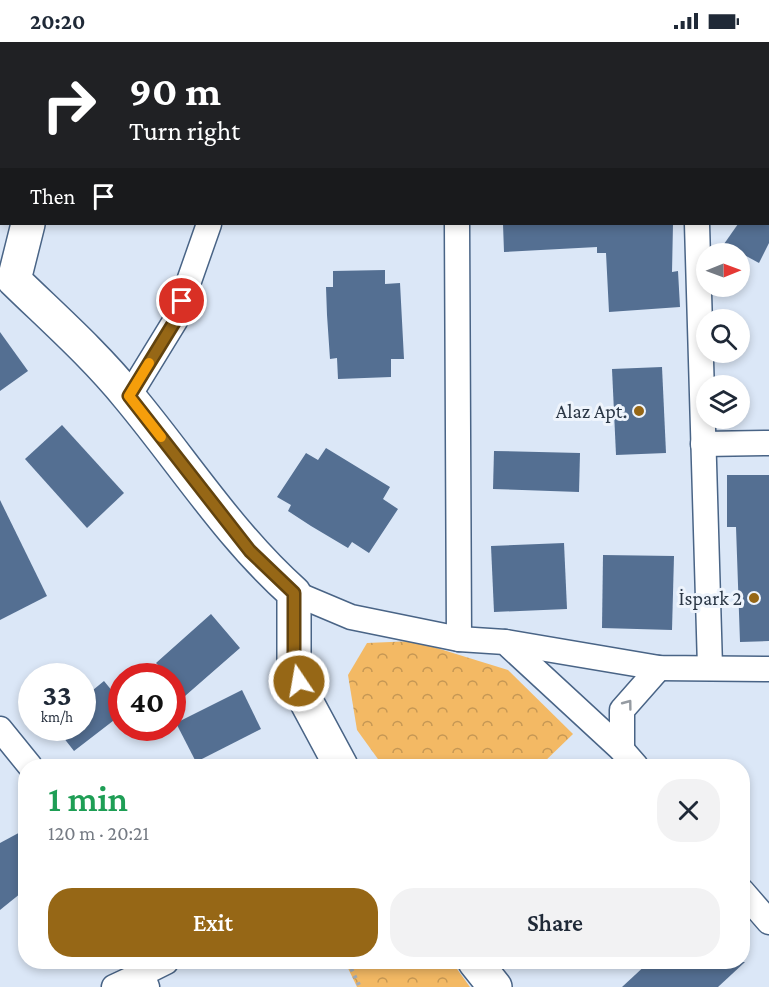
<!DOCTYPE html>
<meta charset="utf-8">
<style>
:root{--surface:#fff;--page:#f2f2f3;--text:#1f2937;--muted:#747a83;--accent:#966716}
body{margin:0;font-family:"Crimson Pro",serif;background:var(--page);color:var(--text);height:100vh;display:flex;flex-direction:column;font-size:22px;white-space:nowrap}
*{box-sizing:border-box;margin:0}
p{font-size:20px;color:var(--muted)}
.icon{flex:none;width:33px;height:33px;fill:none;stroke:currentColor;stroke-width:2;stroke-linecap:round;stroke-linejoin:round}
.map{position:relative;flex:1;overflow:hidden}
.details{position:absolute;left:18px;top:717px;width:732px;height:210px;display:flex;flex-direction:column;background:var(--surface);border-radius:24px;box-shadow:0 3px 9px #0003}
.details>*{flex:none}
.banner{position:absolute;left:0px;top:0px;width:770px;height:183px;box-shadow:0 3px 9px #0003;background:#202124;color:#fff;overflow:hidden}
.needle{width:39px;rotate:89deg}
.buttons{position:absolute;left:696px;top:201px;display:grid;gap:12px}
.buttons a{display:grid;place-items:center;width:54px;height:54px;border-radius:50%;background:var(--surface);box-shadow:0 3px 9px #0003;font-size:30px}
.speed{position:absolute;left:18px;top:621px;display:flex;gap:12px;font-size:30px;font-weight:700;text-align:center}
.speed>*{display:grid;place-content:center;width:78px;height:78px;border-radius:50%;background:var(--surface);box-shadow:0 3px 9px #0003;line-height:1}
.speed small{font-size:15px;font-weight:400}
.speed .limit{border:9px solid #d22;background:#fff;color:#111}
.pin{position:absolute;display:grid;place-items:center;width:51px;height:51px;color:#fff;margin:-26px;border:3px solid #fff;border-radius:50%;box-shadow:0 2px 6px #0007}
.me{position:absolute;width:66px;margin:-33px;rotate:348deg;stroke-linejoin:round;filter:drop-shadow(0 0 4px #0008)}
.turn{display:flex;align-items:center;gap:21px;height:126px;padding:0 30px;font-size:27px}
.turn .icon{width:78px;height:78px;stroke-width:2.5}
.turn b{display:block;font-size:42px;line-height:51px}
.then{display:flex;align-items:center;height:57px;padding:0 30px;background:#0003;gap:12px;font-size:22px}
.round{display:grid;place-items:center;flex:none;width:63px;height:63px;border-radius:24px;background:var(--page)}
.headline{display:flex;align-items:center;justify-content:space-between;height:102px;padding:0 30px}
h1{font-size:36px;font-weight:600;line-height:45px;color:#1e9e55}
.cta{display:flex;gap:12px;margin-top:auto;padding:12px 30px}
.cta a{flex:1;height:69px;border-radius:24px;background:var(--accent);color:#fff;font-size:24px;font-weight:600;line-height:69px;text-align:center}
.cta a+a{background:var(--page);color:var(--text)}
.status{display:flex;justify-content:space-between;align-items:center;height:42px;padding:0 30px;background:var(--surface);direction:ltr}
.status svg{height:16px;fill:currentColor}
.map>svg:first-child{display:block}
.park{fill:url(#park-crowns)}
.building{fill:#546f92}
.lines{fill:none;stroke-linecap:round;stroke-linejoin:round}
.street-casing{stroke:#496486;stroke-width:27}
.secondary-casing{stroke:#496486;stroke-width:36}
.path{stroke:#9fabba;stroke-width:4;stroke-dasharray:3 4.5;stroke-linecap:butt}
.street{stroke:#fff;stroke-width:24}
.secondary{stroke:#fff;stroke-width:33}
.oneway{stroke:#959ba2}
.route-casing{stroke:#62430e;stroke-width:15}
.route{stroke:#966716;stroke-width:10}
.slow{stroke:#f59e0b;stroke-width:10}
.poi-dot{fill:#966716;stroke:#eef4fc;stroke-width:2}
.labels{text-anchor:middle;stroke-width:6;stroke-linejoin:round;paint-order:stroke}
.poi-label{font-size:20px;fill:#2b3746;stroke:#eef4fc;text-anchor:end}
</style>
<div class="status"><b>20:20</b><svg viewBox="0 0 49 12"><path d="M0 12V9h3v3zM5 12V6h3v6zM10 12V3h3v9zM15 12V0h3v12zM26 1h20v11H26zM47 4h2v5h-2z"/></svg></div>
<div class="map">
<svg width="769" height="945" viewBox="0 0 769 945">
<defs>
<pattern id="park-crowns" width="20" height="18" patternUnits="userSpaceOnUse" patternTransform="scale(1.5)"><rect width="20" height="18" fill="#f3b964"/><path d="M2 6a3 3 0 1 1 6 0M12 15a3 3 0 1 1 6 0" fill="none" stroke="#c59754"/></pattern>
</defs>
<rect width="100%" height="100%" fill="#dbe7f7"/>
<g class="park">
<polygon points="414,599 508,628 573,692 540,724 383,724 357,688 348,633 367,601"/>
<polygon points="345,920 452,920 470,945 357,945"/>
</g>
<g class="building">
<polygon points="503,182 673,182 672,230 678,229 680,265 609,270 606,211 597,211 597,205 504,210"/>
<polygon points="738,182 769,182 769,201 759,221 724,202"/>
<polygon points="385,228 385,242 400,241 404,317 391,317 391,335 338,337 337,316 330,317 327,273 326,245 333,245 333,229"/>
<polygon points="0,290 28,329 0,349"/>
<polygon points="662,325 666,411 616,413 612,327"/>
<polygon points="62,383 124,451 87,486 25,417"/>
<polygon points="326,406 390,445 383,457 398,467 369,511 352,500 348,506 311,484 288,469 291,463 277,455 306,411 318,418"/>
<polygon points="494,409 580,411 579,450 493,447"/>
<polygon points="727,433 769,433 769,599 740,600 736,485 727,485"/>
<polygon points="0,458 47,554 0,578"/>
<polygon points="564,501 567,567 494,570 491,504"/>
<polygon points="603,513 674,514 672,588 602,586"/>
<polygon points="211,572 240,606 185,654 172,640 172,634 168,634 156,621"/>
<polygon points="104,639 122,661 122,672 74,709 56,686 82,686 82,657"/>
<polygon points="242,648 261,687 196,720 176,681"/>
<polygon points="26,787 26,847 0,868 0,801"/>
<polygon points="649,920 745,920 718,945 622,945"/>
</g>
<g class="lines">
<g class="street-casing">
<g id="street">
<polyline points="273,2 274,0"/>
<polyline points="519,2 519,0"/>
<polyline points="692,2 692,0"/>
<polyline points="457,182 459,597"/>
<polyline points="697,182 710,625"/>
<polyline points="129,354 175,279 209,182"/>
<polyline points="703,402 769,401"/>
<polyline points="294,551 351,575 459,597 505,600 622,708 636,724"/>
<polyline points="505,600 659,626 769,627"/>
<polyline points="0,687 30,724"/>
<polyline points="622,708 622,668 659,626"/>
<polyline points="742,849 769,880"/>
<polyline points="136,920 142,932 166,920"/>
<polyline points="114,945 142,932 147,945"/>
</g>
</g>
<g class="secondary-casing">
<g id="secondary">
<polyline points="74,2 75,0"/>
<path d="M28 182 14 238C53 276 94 312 129 355 184 421 230 494 294 551V621L305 657 341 724"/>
<polyline points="475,920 495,945"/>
</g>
</g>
<polyline class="path" points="348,920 360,945"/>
<use href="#street" class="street"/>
<use href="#secondary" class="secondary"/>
</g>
<defs><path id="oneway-chevron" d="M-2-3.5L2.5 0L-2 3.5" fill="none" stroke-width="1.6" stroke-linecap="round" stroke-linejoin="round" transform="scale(1.5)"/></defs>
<use class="oneway" href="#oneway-chevron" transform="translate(628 662) rotate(-53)"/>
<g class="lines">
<g class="route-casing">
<polyline id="route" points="182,259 175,279 129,354 250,509 294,551 294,621 299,639"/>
</g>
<use href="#route" class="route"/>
<polyline class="slow" points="149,321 129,354 161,395"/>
</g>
<g class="poi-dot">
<circle cx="639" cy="369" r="6"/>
<circle cx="754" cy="556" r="6"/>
</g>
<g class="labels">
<g class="poi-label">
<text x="627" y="376">Alaz Apt.</text>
<text x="742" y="563">İspark 2</text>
</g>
</g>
</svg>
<div class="buttons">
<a><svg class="needle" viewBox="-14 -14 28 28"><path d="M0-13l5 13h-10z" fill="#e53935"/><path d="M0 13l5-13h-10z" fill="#747a83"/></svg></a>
<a><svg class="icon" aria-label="search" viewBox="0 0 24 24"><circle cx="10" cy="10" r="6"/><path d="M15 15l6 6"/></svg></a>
<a><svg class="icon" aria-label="layers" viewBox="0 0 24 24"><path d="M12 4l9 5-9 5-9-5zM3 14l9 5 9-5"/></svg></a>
</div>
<div class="speed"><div>33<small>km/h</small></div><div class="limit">40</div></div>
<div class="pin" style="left:182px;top:259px;background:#d93025"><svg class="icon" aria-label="arrive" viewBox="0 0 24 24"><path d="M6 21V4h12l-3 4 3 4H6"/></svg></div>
<svg class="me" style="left:299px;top:639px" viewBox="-20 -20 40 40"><circle r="17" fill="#966716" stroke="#fff" stroke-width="3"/><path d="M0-11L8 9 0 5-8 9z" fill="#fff"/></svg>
<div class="banner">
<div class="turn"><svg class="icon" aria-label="right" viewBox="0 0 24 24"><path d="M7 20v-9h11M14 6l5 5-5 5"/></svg><div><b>90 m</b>Turn right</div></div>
<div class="then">Then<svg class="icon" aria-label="arrive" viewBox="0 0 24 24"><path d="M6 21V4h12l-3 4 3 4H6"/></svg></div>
</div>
<section class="details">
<div class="headline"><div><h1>1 min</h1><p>120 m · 20:21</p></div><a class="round"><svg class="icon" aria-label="close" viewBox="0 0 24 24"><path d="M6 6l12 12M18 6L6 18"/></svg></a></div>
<div class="cta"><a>Exit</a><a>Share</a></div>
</section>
</div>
